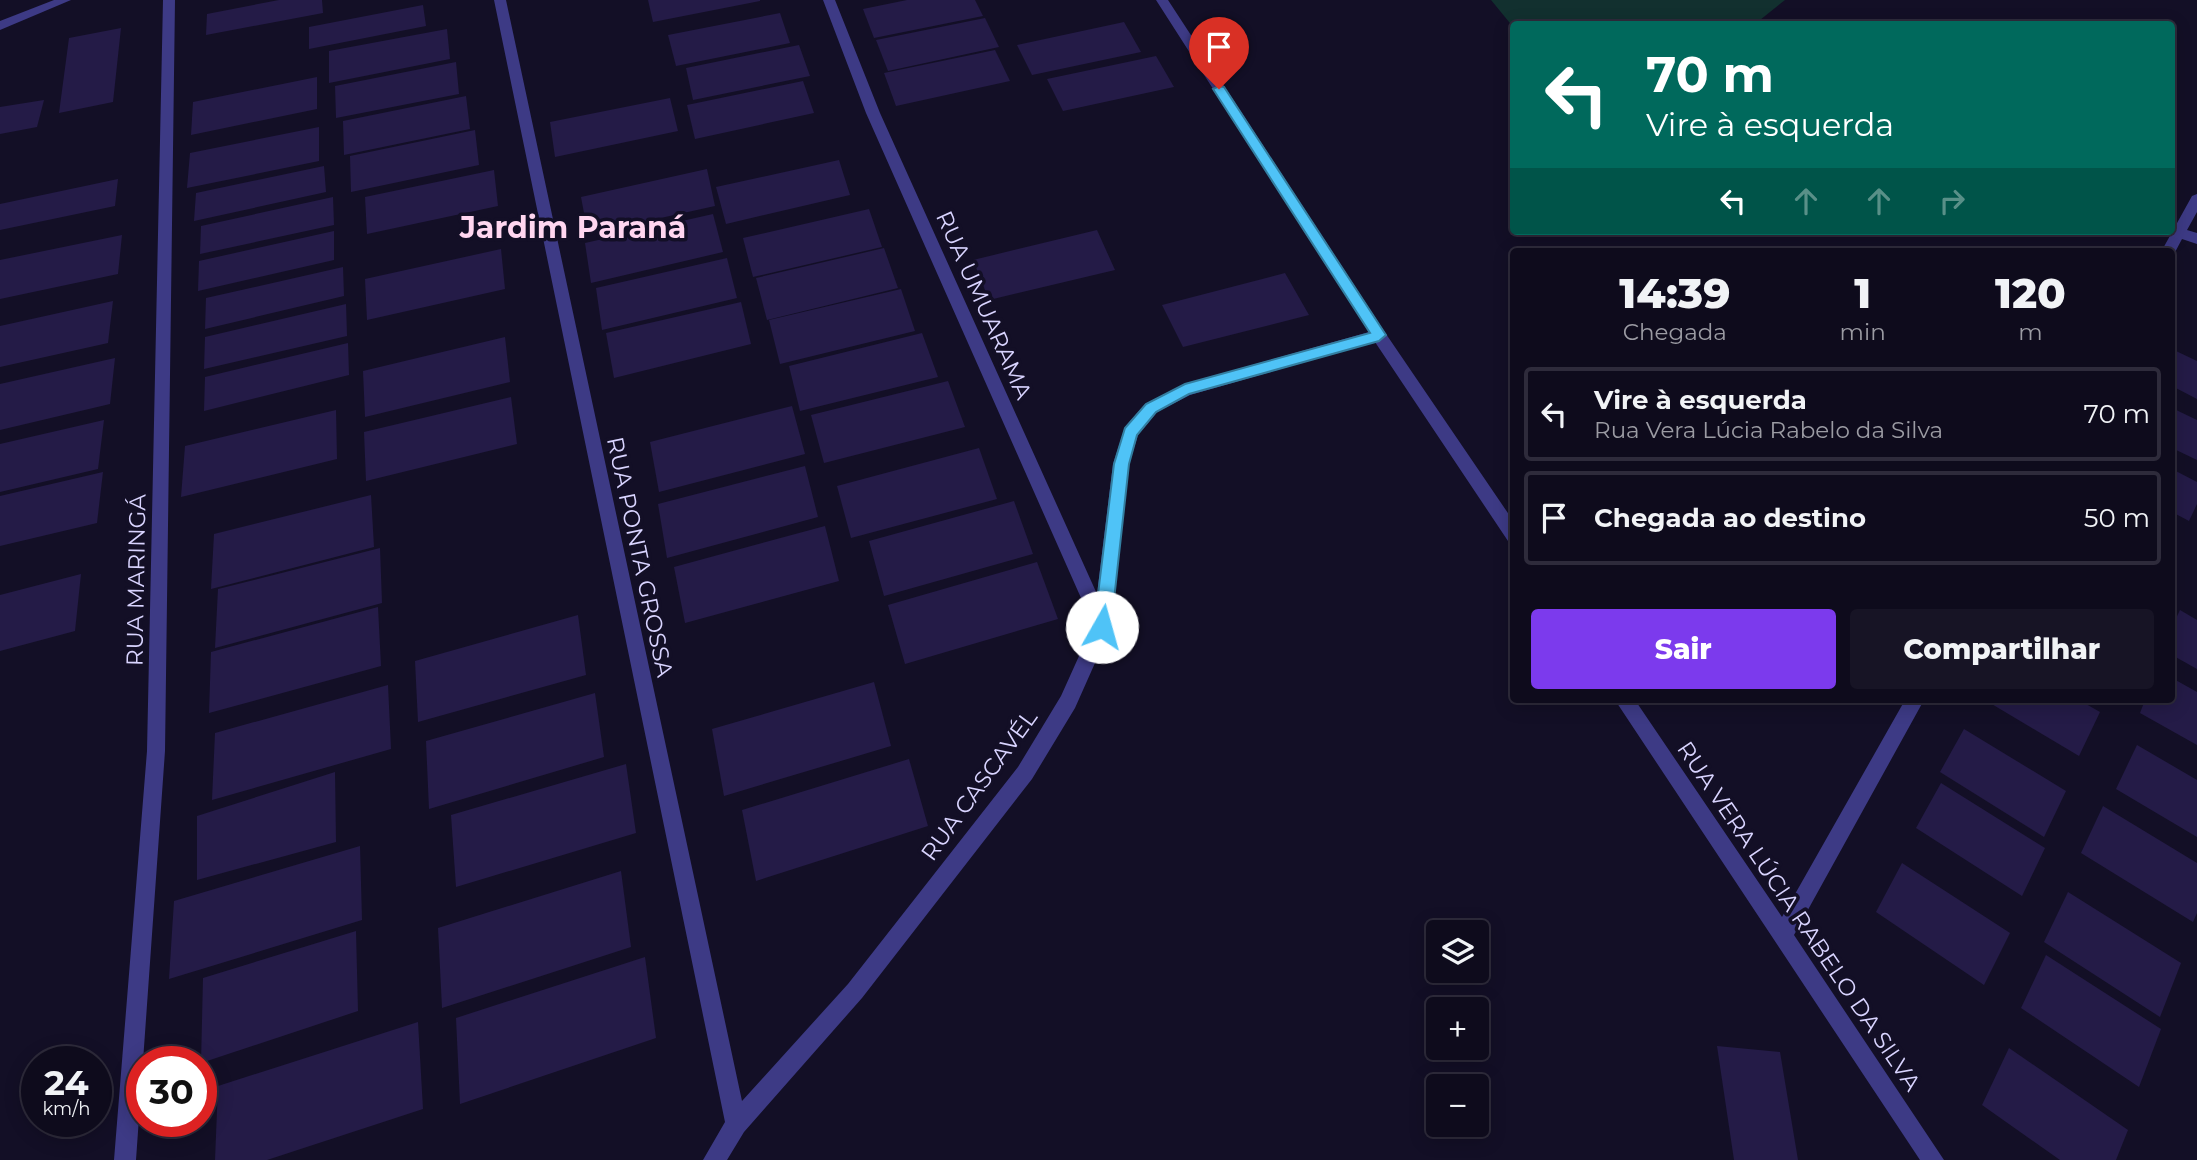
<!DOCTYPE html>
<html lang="pt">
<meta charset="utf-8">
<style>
:root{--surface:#0e0b1c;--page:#171425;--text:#f1f3f6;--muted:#9b9ba3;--line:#2e2b3b;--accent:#7c3aed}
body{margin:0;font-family:Montserrat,sans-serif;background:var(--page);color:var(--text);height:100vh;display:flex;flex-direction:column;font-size:26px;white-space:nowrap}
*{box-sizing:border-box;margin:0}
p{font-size:23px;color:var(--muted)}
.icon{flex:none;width:38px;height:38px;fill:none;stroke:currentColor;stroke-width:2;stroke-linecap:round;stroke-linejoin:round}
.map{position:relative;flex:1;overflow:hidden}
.side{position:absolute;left:1510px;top:248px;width:665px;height:455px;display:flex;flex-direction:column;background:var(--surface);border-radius:7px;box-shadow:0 4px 18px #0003,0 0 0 2px var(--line)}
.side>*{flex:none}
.guide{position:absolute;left:1510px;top:21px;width:665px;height:214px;border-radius:7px;box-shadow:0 4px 18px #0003,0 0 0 2px var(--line);background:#00695c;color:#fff;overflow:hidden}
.tools{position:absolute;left:1426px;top:920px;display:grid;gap:14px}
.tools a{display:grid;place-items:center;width:63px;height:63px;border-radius:7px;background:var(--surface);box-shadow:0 4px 18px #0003,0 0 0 2px var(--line);font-size:35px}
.speed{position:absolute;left:21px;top:1046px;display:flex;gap:14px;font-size:35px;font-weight:700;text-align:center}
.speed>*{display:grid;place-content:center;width:91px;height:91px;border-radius:50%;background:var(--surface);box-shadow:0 4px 18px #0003,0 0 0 2px var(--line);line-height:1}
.speed small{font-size:18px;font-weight:400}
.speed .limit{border:10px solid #d22;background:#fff;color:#111}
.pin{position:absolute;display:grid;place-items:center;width:60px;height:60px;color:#fff;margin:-72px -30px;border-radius:50% 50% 50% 0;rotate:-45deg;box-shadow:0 0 7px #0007}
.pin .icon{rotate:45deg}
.me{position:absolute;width:77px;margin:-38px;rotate:7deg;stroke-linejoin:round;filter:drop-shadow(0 0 5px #0008)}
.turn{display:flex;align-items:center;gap:24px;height:147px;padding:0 21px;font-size:32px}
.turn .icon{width:91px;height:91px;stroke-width:2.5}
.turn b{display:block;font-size:49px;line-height:60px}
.lanes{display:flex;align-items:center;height:66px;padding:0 21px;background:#0003;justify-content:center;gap:35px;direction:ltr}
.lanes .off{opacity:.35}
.eta{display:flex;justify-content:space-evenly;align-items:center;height:119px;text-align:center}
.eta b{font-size:42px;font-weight:800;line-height:49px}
.primary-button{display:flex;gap:14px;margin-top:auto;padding:14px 21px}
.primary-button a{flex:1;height:80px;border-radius:7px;background:var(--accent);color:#fff;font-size:28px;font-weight:800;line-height:80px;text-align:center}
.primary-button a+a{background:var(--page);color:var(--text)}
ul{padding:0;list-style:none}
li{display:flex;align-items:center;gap:21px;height:94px;margin:0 14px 10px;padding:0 7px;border:4px solid var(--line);border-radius:7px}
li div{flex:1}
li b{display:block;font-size:26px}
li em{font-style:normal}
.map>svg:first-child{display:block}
.green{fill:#12302f}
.building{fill:#241b47}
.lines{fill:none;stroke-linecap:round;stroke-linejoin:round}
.street{fill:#3d3a85;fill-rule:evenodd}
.route{fill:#4fc3f7;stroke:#337fa1;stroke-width:2}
.labels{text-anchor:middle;stroke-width:7;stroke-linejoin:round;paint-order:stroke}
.street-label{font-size:23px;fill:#d9d4ff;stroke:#130f26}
.district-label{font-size:30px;font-weight:bold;fill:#ffd6f0;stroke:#130f26}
</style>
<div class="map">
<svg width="2197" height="1160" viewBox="0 0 2197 1160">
<rect width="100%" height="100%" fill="#130f26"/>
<polygon class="green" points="1491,0 1785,0 1755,24 1514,24 1514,28"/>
<g class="building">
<polygon points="279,0 322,0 323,13 206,35 207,14"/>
<polygon points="648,0 760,0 760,1 653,22"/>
<polygon points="907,0 975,0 983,16 874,38 863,9"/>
<polygon points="423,5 426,26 309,49 309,27"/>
<polygon points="780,13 790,43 676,66 668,35"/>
<polygon points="985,18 999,47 888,71 876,40"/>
<polygon points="1124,22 1141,52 1032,75 1017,45"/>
<polygon points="121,28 113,102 59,113 69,38"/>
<polygon points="447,29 450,59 329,83 329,51"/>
<polygon points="799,45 810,76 693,100 686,68"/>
<polygon points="995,50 1010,81 896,106 884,73"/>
<polygon points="1156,56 1174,87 1063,111 1047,79"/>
<polygon points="456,62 459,94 336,118 335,86"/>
<polygon points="317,77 317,109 191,135 193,102"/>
<polygon points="803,81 814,113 695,139 687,105"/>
<polygon points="466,96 470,129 344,155 343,121"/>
<polygon points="670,98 678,131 555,157 550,122"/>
<polygon points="44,100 37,127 0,134 0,107"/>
<polygon points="319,127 319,161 187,188 190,153"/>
<polygon points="475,130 479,165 351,192 350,156"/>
<polygon points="839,160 850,195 726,224 716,187"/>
<polygon points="324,166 326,192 194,221 196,193"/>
<polygon points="707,169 715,206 588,234 581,197"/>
<polygon points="494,170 498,206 367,234 365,197"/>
<polygon points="118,179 115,206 0,230 0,204"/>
<polygon points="333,197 334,225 200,254 201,226"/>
<polygon points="869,209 882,247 753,277 743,238"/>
<polygon points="713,214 723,252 591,283 585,243"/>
<polygon points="1097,230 1115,270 989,300 973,260"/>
<polygon points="334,231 334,260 198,291 199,261"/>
<polygon points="122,235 118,274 0,299 0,260"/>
<polygon points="884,248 898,288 767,320 756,278"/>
<polygon points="501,249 505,289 367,320 365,279"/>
<polygon points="727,258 737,298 602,330 596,288"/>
<polygon points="343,267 344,296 205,329 206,298"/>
<polygon points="1285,273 1309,315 1183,347 1162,305"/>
<polygon points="901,289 915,331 780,364 769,320"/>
<polygon points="113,301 108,343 0,367 0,326"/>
<polygon points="741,302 751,344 614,378 606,333"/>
<polygon points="346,304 347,336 204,369 205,337"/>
<polygon points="922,333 938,377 800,411 789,366"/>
<polygon points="505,337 510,382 365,417 363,371"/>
<polygon points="348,343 349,375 204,411 205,377"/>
<polygon points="2176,351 2197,361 2197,399 2172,386 2172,360"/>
<polygon points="115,358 110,404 0,430 0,384"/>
<polygon points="948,381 965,427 824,463 811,415"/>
<polygon points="511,397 517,444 366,481 364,432"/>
<polygon points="792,406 805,454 659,492 650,442"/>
<polygon points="2172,408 2197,420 2197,460 2172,448"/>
<polygon points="336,410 337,459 181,497 185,446"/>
<polygon points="104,420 98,469 0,492 0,444"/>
<polygon points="979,448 997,499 851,538 837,486"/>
<polygon points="805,466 818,517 667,558 658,504"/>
<polygon points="2172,469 2197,482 2197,504 2189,521 2172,512"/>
<polygon points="103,472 97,523 0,546 0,496"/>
<polygon points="371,495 374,547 211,589 214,534"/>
<polygon points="1014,501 1033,554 884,596 869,541"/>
<polygon points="825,526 839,581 685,623 674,567"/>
<polygon points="380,548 382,603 215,648 218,589"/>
<polygon points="1037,562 1058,619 905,664 888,605"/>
<polygon points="81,574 75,631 0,651 0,595"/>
<polygon points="378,607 381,666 209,713 211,652"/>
<polygon points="2180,610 2197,620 2197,669 2172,655 2172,627"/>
<polygon points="578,615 586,675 418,722 415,661"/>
<polygon points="2172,678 2197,692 2197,745 2140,713 2145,700 2172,700"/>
<polygon points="874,682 891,746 724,796 712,729"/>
<polygon points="388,685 391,749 212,800 215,733"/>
<polygon points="595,693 604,757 429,809 426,741"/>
<polygon points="1985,700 2079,700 2100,712 2079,756"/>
<polygon points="1964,729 2066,791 2044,837 1940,772"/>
<polygon points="2137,745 2197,780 2197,837 2116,789"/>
<polygon points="909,759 928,826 756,881 742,810"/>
<polygon points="626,764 636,833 456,887 451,815"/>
<polygon points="335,772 336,842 197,880 197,816"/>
<polygon points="1941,783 2045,848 2022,896 1916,828"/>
<polygon points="2103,806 2197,863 2197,913 2193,922 2081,853"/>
<polygon points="360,846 362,920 169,979 174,901"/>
<polygon points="1902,863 2010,933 1984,985 1876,912"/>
<polygon points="621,871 631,947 442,1008 438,928"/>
<polygon points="2068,892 2181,963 2160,1017 2044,942"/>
<polygon points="356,931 358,1011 201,1063 203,978"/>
<polygon points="2046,955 2161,1029 2139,1087 2021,1008"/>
<polygon points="645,957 656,1038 460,1104 456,1018"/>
<polygon points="418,1022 423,1109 267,1160 215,1160 218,1086"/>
<polygon points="1717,1046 1780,1052 1798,1160 1734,1160"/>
<polygon points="2009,1048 2128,1130 2116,1160 2060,1160 1982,1105"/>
</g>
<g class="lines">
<g class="street">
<polygon points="54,0 71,0 0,30 0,21"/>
<polygon points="163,0 175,0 165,751 136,1160 114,1160 147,751"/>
<polygon points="494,0 506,0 742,1101 848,984 1018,767 1061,696 1093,625 866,113 823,0 835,0 880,113 1097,594 1113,464 1125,427 1145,404 1185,384 1369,332 1156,0 1168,0 1384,331 1514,522 1514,543 1508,541 1375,342 1190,395 1157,412 1138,435 1129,464 1111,627 1075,708 1032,779 862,998 744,1132 727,1160 703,1160 725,1122"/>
<polygon points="2197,194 2197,212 2187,230 2197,233 2197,244 2182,239 2173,256 2172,252 2161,252 2192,196"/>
<polygon points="1615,700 1635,700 1782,917 1905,700 1924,700 1794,935 1944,1160 1920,1160"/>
</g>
</g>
<polygon class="route" points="1219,86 1224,87 1386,335 1379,341 1189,394 1156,412 1137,435 1129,464 1111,627 1108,632 1097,632 1094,627 1114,464 1125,428 1146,404 1185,384 1370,333 1213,89"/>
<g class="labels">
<g class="street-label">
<text transform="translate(984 305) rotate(66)" y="8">RUA UMUARAMA</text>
<text transform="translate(640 557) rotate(78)" y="8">RUA PONTA GROSSA</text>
<text transform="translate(136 580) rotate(-89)" y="8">RUA MARINGÁ</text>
<text transform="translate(979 785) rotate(-54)" y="8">RUA CASCAVÉL</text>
<text transform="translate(1799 916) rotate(56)" y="8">RUA VERA LÚCIA RABELO DA SILVA</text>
</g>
<g class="district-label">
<text x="573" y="238">Jardim Paraná</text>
</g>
</g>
</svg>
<div class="tools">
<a><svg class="icon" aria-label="layers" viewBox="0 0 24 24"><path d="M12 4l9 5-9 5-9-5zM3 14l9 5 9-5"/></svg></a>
<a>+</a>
<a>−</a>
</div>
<div class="speed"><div>24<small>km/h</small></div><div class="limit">30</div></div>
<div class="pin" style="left:1219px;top:89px;background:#d93025"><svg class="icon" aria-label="arrive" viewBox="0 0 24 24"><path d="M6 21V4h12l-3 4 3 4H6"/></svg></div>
<svg class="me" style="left:1102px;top:627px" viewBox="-20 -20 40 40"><circle r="19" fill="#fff"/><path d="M0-13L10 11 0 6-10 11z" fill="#4fc3f7"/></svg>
<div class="guide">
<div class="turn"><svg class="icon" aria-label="left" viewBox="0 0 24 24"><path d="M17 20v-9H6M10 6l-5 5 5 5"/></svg><div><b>70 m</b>Vire à esquerda</div></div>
<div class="lanes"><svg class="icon" aria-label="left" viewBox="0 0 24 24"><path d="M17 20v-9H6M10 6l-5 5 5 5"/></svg><svg class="icon off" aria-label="ahead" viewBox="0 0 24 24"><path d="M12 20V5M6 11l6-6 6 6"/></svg><svg class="icon off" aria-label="ahead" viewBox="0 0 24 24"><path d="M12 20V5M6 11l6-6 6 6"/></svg><svg class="icon off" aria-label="right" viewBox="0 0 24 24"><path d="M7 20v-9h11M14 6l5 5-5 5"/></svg></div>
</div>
<section class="side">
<div class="eta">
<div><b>14:39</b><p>Chegada</p></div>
<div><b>1</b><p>min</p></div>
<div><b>120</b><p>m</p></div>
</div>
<ul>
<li><svg class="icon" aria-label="left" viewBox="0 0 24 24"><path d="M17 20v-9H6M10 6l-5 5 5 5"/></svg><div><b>Vire à esquerda</b><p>Rua Vera Lúcia Rabelo da Silva</p></div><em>70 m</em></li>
<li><svg class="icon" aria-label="arrive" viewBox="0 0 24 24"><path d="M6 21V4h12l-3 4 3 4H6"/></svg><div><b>Chegada ao destino</b></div><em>50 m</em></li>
</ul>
<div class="primary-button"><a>Sair</a><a>Compartilhar</a></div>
</section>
</div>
